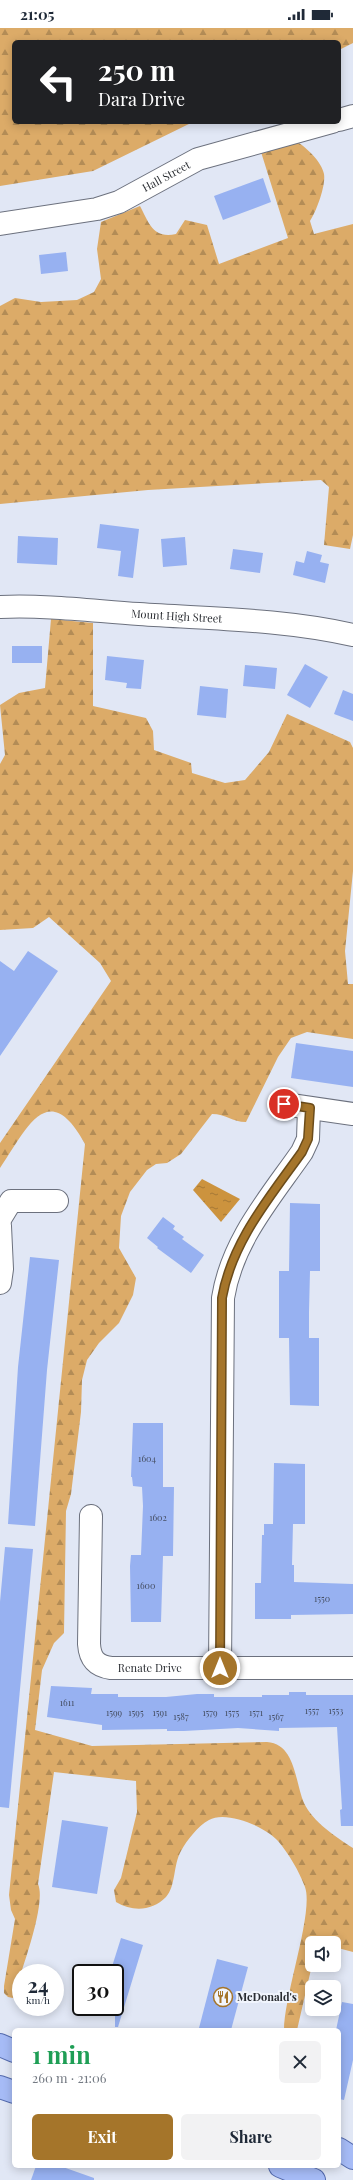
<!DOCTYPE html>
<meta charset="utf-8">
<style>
:root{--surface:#fff;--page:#f2f2f3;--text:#1f2937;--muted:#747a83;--accent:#a5752a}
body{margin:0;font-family:"Playfair Display",serif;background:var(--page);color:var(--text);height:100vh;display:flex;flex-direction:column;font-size:15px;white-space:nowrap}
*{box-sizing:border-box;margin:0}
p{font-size:13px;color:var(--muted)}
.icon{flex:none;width:22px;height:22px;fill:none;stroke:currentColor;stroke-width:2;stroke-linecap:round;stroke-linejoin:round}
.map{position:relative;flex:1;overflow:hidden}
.details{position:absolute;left:12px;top:2000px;width:329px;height:140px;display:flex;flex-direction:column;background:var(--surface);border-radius:6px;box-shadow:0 2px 10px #0003}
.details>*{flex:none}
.banner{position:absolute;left:12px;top:12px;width:329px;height:84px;border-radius:6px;box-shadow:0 2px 10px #0003;background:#202124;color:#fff;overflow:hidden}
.fabs{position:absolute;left:305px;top:1908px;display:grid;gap:8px}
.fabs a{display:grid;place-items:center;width:36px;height:36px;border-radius:6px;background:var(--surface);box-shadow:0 2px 10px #0003;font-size:20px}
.speed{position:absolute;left:12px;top:1936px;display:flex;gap:8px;font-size:20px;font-weight:700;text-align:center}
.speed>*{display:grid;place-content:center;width:52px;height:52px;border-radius:50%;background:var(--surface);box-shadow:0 2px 10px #0003;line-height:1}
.speed small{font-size:10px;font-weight:400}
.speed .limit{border:2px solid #111;border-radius:6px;background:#fff;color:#111}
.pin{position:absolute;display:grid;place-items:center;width:34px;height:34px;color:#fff;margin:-17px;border:2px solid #fff;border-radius:50%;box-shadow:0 1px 4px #0007}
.me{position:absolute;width:44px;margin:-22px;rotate:0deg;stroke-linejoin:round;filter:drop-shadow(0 0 3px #0008)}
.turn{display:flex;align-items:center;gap:14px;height:84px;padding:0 20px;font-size:18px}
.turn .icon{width:52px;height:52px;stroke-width:2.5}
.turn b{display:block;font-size:28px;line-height:34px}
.round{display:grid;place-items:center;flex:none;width:42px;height:42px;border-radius:6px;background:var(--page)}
.head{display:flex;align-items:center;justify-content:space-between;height:68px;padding:0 20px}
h1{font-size:24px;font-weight:700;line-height:30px;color:#1e9e55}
.button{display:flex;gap:8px;margin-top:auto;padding:8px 20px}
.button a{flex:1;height:46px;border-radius:6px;background:var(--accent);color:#fff;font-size:16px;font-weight:700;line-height:46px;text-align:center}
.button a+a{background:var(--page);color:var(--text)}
.status{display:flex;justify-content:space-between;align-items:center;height:28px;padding:0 20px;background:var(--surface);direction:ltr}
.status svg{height:11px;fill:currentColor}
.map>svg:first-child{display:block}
.forest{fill:url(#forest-firs)}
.water{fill:url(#water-ripples)}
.building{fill:#97b1f1}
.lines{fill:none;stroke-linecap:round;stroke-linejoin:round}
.minor-casing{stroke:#6c717e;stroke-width:24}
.major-casing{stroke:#546bae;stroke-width:24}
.minor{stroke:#fff;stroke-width:22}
.major{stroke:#a6bbf6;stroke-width:22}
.route-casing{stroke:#6b4c1b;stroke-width:10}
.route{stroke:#a5752a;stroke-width:7}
.labels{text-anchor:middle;stroke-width:4;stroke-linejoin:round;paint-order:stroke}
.number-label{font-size:9px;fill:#454e62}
.street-label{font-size:11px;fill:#2a2d32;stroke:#f1f5fd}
.poi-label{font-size:11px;font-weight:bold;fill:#2a2d32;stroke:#f1f5fd;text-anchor:start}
</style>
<div class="status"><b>21:05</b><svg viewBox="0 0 49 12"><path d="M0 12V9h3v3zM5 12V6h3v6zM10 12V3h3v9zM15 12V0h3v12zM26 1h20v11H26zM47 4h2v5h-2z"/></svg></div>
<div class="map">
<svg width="353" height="2152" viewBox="0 0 353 2152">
<defs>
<pattern id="forest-firs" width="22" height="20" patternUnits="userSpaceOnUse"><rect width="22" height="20" fill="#dcab68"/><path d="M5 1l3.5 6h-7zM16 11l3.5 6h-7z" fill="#b38c56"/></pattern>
<pattern id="water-ripples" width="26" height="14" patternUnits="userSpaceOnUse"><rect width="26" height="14" fill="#cc933e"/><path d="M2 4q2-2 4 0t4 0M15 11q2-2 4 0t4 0" fill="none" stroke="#a67835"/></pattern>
</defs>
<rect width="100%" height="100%" fill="#e1e7f5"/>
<g class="forest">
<polygon points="0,0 353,0 353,15 339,22 339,14 14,14 14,94 193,94 93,143 0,158"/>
<path d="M296 113C306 119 322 134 324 146 326 158 316 184 310 193L314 206 353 196V507L350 521 324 517 329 459 321 452 148 462 0 476V278L15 270 41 274 77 272 94 264 101 251 97 221 101 194 140 178C149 195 153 211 176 206L185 192 207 197 219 236 288 210 261 124Z"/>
<path d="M51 591 93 595V678L146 690 153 703 154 722 191 735 192 745 225 755 245 752 269 724 287 686 350 714 353 720V843L345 923 348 956H353V1011L307 1004 291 1010 278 1029 246 1094C232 1094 226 1086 212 1086L181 1126 167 1135 156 1136 147 1142 130 1164 121 1188 119 1220 136 1250 133 1267 119 1295 99 1315 87 1332 82 1352 81 1384 71 1466 66 1483 64 1605 54 1615 42 1642 35 1702 92 1718 267 1714C296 1716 295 1755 304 1775 313 1794 336 1809 353 1820V1924L334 1919V1915H312V1937L297 2002H284C284 1967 314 1884 305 1859 299 1843 289 1826 278 1813 266 1799 226 1782 209 1792 198 1798 187 1812 181 1823 173 1837 176 1858 166 1869 152 1883 133 1884 116 1874L114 1862 121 1850 137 1784 136 1753 54 1744 38 1856C47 1876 20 1946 13 1970L8 1969 4 1965V1958L15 1891 11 1882 9 1867 85 1116C48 1048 26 1102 0 1140V1115L111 953 100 935 49 889 33 900 0 902V736L5 727 0 677 19 665 45 660Z"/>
</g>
<polygon class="water" points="202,1151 240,1171 221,1194 193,1162"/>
<g class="building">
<polygon points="263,150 271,174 223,192 214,168"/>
<polygon points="66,224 68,243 41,246 39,227"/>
<polygon points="100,496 139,501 133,550 118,548 121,523 97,520"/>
<polygon points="18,508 58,510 57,537 17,535"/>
<polygon points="185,509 187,537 163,539 161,511"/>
<polygon points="233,521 263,525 260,545 230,541"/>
<polygon points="307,523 322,527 320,534 329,536 325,555 293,547 296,533 304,535"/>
<rect x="12" y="618" width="30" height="17"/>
<polygon points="107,628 144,632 141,661 126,660 127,655 105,652"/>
<polygon points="305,636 328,649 310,680 287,667"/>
<polygon points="245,637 277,640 275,661 243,658"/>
<polygon points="200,658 228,661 226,690 197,687"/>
<polygon points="343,662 353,666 353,693 334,686"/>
<polygon points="28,923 58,943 0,1028 0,933 14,943"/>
<polygon points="296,1015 353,1023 353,1059 291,1050"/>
<polygon points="290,1175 320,1176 320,1243 310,1243 309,1284 309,1310 319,1310 319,1378 290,1377 289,1310 279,1310 279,1243 289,1243"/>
<polygon points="163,1189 175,1198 173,1201 184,1209 182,1211 204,1227 191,1245 157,1220 158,1219 147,1210"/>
<polygon points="30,1229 59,1232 47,1342 35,1498 8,1496 18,1339"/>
<polygon points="133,1395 163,1395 163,1459 174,1459 173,1528 163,1528 161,1594 131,1594 130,1538 131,1527 141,1527 143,1478 142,1459 133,1458 132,1449 131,1449"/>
<polygon points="274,1435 305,1436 305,1496 293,1496 292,1537 294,1537 294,1554 353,1556 353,1586 291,1587 291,1591 255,1591 255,1555 261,1555 262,1507 264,1507 264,1496 273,1496"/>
<polygon points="5,1519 33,1521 9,1780 0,1779 0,1574"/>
<polygon points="51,1658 92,1660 91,1666 118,1666 118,1669 166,1669 197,1666 214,1666 214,1669 262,1669 262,1667 289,1667 289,1664 306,1664 306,1667 353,1667 353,1798 341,1798 340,1782 342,1781 337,1699 279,1700 279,1703 238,1700 184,1703 167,1703 167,1701 102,1702 102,1697 47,1689"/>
<polygon points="62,1792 108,1799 97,1866 52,1859"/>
<polygon points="121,1910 143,1917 118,1999 115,1999 115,1945 110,1945"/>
<polygon points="217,1931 248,1939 231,2002 209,2002 199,2000"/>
<polygon points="342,1974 353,1976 353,2032 344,2072 339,2071 339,2002 336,2002"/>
<polygon points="36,2138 60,2138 94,2150 94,2152 31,2152"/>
</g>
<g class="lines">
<g class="minor-casing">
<g id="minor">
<polyline points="339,92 353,88"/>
<path id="s1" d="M0 196 97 181 119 174 198 131 332 94"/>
<path id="s2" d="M0 579C47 577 93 583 139 586 211 591 282 591 353 607"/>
<polyline points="284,1076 353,1086"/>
<polyline points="0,1191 11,1173 57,1173"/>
<polyline points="0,1198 2,1241 0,1255"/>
<path id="s3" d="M91 1488 89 1616C90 1631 96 1638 111 1640H353"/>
<path d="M220 1640 223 1270C232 1213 270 1170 302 1124L308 1111 309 1080"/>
</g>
</g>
<g class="major-casing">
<g id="major">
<polyline points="0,2017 14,2023"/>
<polyline points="0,2059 14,2064"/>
<polyline points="339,2121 353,2130"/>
<polyline points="280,2138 314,2152"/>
</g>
</g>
<use href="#minor" class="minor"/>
<use href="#major" class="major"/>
</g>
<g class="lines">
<g class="route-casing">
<path id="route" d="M220 1640 222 1270C232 1213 270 1169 302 1124L308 1111 310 1080 284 1076"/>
</g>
<use href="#route" class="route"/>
</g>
<defs>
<g id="restaurant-ring" transform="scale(1)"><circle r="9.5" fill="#f1f5fd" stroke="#a5752a" stroke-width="1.5"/><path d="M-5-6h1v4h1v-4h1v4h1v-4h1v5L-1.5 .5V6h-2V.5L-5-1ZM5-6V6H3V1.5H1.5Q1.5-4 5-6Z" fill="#a5752a"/></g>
</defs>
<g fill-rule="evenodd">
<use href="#restaurant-ring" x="223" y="1969"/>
</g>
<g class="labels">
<g class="number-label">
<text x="147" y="1434">1604</text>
<text x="158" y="1493">1602</text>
<text x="146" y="1561">1600</text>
<text x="322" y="1574">1550</text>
<text x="67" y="1678">1611</text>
<text x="312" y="1686">1557</text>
<text x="336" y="1686">1553</text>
<text x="114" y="1688">1599</text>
<text x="136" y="1688">1595</text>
<text x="160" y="1688">1591</text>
<text x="210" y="1688">1579</text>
<text x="232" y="1688">1575</text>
<text x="256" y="1688">1571</text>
<text x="181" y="1692">1587</text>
<text x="276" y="1692">1567</text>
</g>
<g class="street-label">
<text dy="4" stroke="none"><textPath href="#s1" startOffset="175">Hall Street</textPath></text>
<text dy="4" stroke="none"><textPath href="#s2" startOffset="177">Mount High Street</textPath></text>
<text dy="4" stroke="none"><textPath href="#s3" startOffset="203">Renate Drive</textPath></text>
</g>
<g class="poi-label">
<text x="237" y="1973">McDonald's</text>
</g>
</g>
</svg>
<div class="fabs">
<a><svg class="icon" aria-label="sound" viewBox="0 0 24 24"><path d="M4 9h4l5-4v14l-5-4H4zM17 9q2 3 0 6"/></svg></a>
<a><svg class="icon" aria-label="layers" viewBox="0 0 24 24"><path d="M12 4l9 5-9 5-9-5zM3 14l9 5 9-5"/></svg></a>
</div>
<div class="speed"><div>24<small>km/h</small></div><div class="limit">30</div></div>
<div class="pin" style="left:284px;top:1076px;background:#d93025"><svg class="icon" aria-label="arrive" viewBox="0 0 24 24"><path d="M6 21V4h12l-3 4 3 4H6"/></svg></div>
<svg class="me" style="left:220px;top:1640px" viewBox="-20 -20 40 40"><circle r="17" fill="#a5752a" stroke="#fff" stroke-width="3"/><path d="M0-11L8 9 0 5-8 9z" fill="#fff"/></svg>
<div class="banner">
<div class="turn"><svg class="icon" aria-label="left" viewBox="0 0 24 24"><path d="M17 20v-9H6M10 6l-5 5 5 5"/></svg><div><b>250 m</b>Dara Drive</div></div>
</div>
<section class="details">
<div class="head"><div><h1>1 min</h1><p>260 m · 21:06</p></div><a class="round"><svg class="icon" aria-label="close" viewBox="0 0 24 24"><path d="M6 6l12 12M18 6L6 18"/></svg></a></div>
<div class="button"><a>Exit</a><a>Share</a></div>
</section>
</div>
